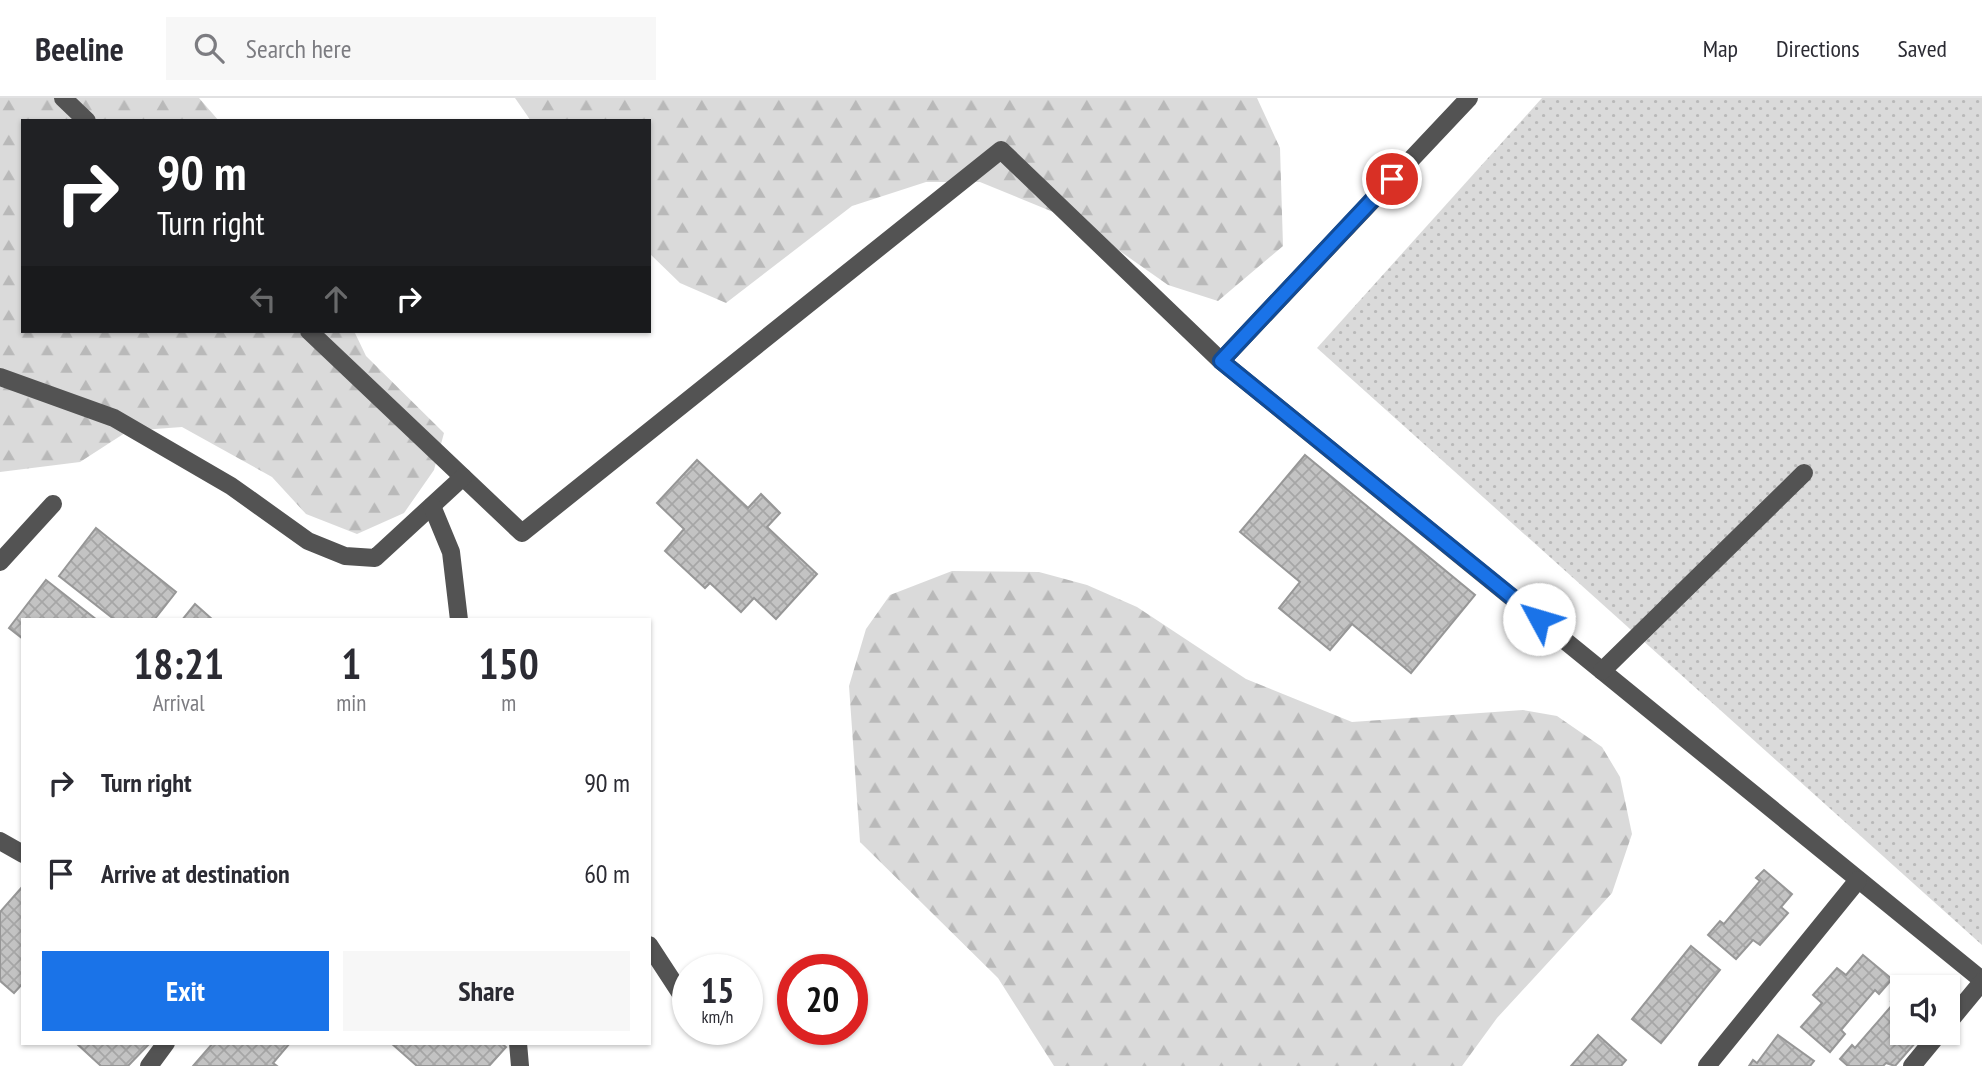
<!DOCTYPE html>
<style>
:root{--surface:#fff;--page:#f7f7f7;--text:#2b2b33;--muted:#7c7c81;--line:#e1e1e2;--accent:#1a73e8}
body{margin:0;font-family:"PT Sans Narrow",sans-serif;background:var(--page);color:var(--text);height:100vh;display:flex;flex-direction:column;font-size:26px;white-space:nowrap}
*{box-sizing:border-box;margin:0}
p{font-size:23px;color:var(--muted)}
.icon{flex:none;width:38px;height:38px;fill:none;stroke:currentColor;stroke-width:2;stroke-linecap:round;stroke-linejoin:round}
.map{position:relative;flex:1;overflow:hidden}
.side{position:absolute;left:21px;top:520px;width:630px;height:427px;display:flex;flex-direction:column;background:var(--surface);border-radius:0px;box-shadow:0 2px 5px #0004}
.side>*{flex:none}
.banner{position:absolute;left:21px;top:21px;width:630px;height:214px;border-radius:0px;box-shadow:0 2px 5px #0004;background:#202124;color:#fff;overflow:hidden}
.buttons{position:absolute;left:1890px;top:877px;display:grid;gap:14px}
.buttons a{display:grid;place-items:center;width:70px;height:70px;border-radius:0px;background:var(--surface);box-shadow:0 2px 5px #0004;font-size:35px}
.speed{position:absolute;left:672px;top:856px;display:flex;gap:14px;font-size:35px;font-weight:700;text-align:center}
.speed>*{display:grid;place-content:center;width:91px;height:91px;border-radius:50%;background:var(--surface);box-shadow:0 2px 5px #0004;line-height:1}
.speed small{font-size:18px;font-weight:400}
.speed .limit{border:10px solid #d22;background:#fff;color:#111}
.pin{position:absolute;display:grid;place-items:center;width:60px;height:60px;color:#fff;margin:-30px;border:4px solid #fff;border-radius:50%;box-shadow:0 2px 7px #0007}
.me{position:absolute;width:77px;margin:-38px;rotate:309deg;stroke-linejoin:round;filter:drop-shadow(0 0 5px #0008)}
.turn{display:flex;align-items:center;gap:24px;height:147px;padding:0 21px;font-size:32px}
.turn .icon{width:91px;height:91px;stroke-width:2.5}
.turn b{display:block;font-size:49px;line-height:60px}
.lanes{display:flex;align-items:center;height:66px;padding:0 21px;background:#0003;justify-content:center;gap:35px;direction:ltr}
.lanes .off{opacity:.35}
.eta{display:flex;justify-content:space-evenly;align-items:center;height:119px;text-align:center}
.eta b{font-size:42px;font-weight:600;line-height:49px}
.action{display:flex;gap:14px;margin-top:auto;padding:14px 21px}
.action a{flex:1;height:80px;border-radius:0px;background:var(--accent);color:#fff;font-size:28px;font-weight:600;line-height:80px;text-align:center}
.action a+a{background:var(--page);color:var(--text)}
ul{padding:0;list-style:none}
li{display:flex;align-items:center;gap:21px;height:91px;padding:0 21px}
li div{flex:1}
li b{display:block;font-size:26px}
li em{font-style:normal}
header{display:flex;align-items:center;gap:42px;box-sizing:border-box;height:98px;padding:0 35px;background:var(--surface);border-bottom:2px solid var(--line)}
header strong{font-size:33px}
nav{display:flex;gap:38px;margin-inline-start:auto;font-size:24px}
.search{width:490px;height:63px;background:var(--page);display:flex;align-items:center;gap:18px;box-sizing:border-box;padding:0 24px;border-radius:0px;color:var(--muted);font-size:26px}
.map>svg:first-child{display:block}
.green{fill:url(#green-dots)}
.forest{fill:url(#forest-firs)}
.building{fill:url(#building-cross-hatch);stroke:#979797;stroke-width:2}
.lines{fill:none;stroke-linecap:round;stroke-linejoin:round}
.minor{stroke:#535353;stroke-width:18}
.route-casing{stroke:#114b97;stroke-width:18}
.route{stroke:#1a73e8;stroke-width:12}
</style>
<header>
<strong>Beeline</strong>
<div class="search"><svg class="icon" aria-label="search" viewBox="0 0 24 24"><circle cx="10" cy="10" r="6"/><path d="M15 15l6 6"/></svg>Search here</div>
<nav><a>Map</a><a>Directions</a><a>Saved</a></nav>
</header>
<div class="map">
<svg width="1982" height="968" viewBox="0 0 1982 968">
<defs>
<pattern id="green-dots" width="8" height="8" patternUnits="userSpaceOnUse" patternTransform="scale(1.75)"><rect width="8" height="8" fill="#dadada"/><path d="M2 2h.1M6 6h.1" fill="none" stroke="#b9b9b9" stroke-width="1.8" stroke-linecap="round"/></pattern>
<pattern id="forest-firs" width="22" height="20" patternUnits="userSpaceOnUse" patternTransform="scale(1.75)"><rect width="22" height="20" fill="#dadada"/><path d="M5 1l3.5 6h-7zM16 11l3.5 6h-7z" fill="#b9b9b9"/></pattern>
<pattern id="building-cross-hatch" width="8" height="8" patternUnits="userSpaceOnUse" patternTransform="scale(1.75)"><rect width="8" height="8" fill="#c3c3c3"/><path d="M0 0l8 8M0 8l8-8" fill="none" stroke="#a6a6a6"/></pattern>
</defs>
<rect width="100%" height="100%" fill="#fff"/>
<polygon class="green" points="1542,0 1982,0 1982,847 1317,250"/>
<g class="forest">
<polygon points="0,0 199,0 219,23 23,23 23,233 354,233 366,258 444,335 434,372 404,415 357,436 306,416 272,379 182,329 128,333 80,364 0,374"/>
<polygon points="515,0 1257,0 1280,50 1283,148 1218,203 1168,187 1080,125 980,84 926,84 852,108 726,205 680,185 649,155 649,23 531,23"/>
<polygon points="952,473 1039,474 1087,487 1137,509 1246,581 1352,624 1523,612 1557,618 1602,649 1620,679 1632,736 1612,795 1497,920 1462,968 1054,968 998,880 860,744 849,588 866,531 890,497"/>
</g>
<g class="building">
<polygon points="1305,357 1475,497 1411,575 1352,526 1330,552 1279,510 1300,484 1240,434"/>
<polygon points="697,362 748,410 761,396 780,415 767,429 817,476 776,521 754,500 741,514 710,485 705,490 665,453 684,431 657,405"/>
<polygon points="96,430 176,494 154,522 115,522 59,478"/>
<polygon points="46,482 97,522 23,522 23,541 9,530"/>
<polygon points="195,506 213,522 182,522"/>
<polygon points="1764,772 1792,796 1781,809 1788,815 1760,847 1753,842 1736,861 1708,837 1720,823 1724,826 1760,783 1756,780"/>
<polygon points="23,788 23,885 14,895 0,883 0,814"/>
<polygon points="1691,848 1720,872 1661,945 1632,921"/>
<polygon points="1863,857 1892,881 1879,896 1875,892 1841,932 1845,936 1830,954 1801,929 1822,905 1813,897 1837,870 1846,877"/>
<polygon points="1901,891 1902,934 1913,934 1910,938 1917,943 1895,968 1886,965 1883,968 1848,968 1840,961 1852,947 1855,950 1894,905 1891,903"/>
<polygon points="1598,937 1626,962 1621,968 1571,968"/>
<polygon points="1778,937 1814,963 1810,968 1749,968 1753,962 1757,965"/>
<polygon points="76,945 150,945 128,968 101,968"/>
<polygon points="213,945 290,945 273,965 277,968 193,968"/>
<polygon points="391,945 501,945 506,949 489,968 417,968"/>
</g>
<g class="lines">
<g class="minor">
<polyline points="63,0 87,23"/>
<polyline points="309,233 522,435 1001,52 1221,263 1982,882"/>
<polyline points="1221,263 1469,0"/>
<polyline points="0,279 114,320 231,388 308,443 345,458 375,460 463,379"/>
<polyline points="432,408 451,454 459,522"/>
<polyline points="0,464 53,406"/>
<polyline points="1602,573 1804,375"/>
<polyline points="0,743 23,756"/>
<polyline points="649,847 683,899"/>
<polyline points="1948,925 1982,884"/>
<polyline points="518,945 520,968"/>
<polyline points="149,968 166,945"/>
<polyline points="1707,968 1858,782"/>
<polyline points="1912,968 1940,934"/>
</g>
</g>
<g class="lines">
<g class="route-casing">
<polyline id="route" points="1392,81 1221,263 1539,521"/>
</g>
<use href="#route" class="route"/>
</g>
</svg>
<div class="buttons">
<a><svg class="icon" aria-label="sound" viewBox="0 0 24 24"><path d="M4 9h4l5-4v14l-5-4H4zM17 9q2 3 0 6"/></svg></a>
</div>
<div class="speed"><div>15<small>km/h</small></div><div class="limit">20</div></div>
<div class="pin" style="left:1392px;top:81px;background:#d93025"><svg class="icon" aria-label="arrive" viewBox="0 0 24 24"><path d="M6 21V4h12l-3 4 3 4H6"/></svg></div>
<svg class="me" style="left:1539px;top:521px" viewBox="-20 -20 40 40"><circle r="19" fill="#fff"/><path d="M0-13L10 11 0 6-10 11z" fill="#1a73e8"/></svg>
<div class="banner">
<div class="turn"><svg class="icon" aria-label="right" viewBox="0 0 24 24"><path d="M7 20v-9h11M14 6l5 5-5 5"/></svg><div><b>90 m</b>Turn right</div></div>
<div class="lanes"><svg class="icon off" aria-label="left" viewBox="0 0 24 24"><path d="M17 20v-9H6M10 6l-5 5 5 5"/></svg><svg class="icon off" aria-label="ahead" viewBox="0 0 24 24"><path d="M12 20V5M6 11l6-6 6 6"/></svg><svg class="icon" aria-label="right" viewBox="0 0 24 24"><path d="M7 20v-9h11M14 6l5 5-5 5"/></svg></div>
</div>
<section class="side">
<div class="eta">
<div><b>18:21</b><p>Arrival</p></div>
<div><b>1</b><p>min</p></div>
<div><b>150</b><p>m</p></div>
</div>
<ul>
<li><svg class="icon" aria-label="right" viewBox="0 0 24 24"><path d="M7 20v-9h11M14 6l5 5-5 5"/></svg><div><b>Turn right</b></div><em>90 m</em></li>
<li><svg class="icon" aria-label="arrive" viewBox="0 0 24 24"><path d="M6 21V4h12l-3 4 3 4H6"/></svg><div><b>Arrive at destination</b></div><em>60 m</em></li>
</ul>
<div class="action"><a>Exit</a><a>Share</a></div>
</section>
</div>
